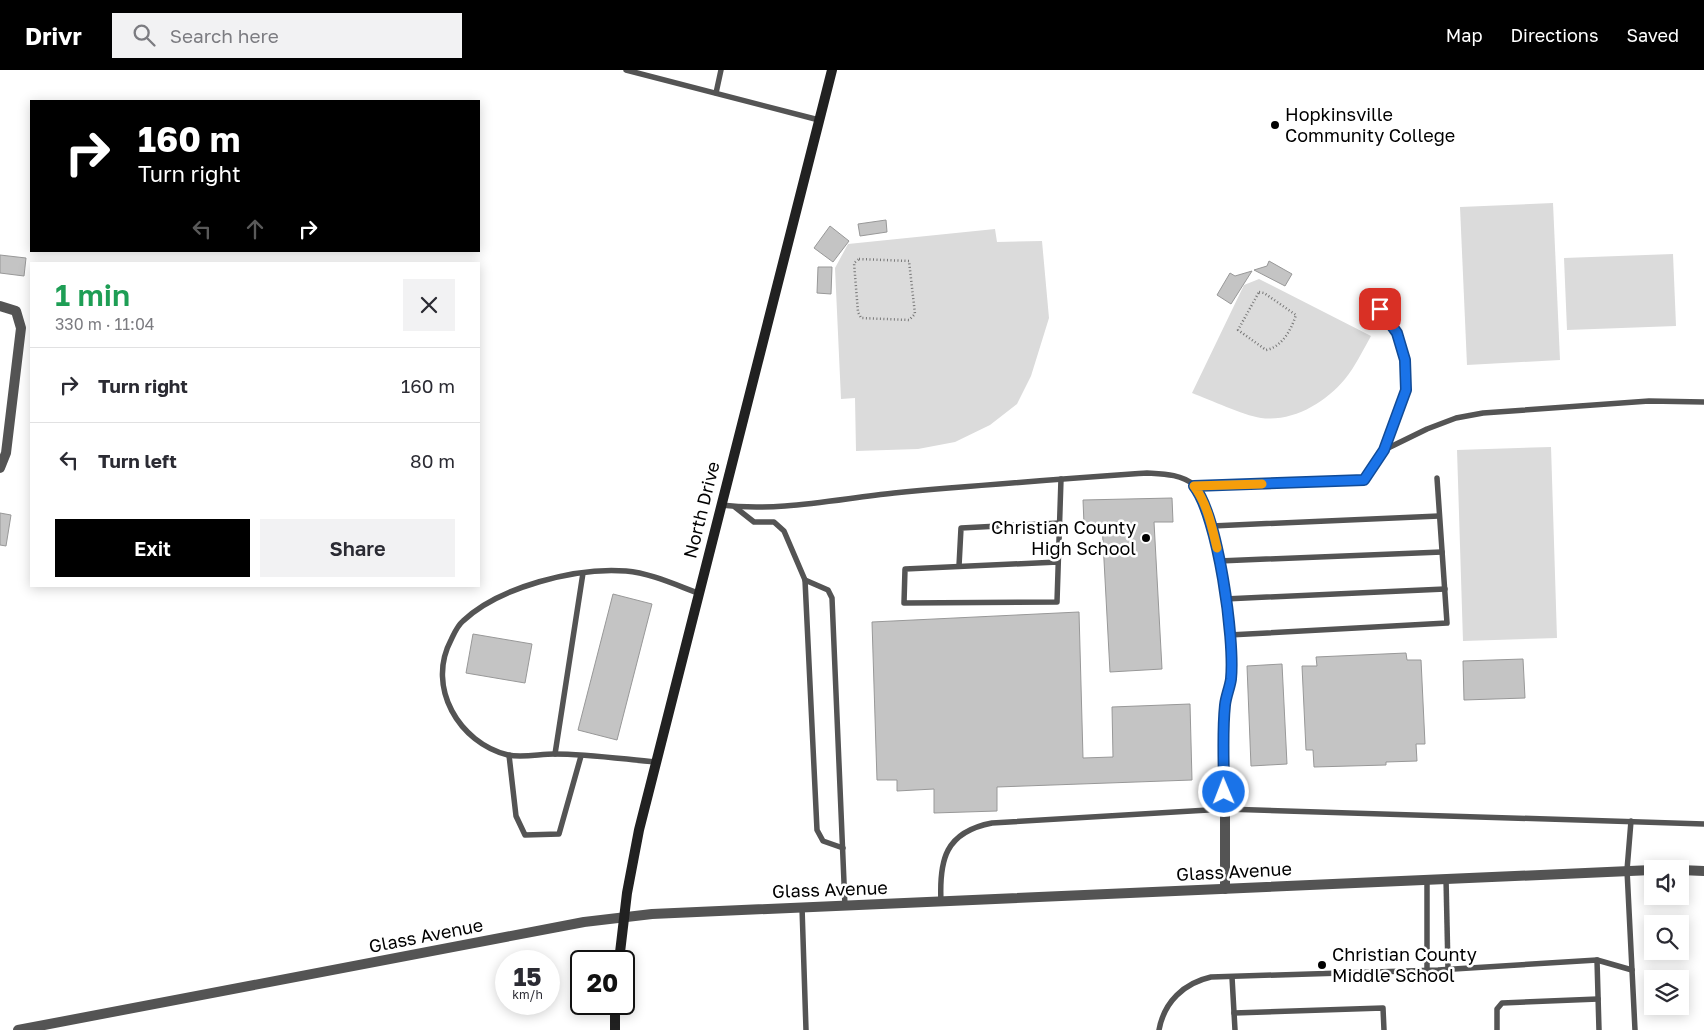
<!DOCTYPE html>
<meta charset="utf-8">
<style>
:root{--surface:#fff;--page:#f2f2f3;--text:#2b2b33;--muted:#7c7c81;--line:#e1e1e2;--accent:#000}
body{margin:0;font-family:"Golos Text",sans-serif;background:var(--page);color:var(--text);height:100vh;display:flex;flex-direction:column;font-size:19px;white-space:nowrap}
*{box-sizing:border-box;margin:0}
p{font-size:16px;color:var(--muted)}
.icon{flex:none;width:28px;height:28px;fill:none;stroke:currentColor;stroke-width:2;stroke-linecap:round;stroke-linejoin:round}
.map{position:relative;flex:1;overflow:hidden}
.drawer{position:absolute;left:30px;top:192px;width:450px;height:325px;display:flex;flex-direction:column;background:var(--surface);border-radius:0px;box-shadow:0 2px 12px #0003}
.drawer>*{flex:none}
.guide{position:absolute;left:30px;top:30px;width:450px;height:152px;border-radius:0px;box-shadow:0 2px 12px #0003;background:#000;color:#fff;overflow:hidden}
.fabs{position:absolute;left:1644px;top:790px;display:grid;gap:10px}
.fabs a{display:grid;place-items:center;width:45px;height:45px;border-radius:0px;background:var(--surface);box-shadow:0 2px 12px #0003;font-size:25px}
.speed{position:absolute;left:495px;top:880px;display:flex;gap:10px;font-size:25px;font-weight:700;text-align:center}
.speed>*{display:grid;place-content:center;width:65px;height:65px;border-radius:50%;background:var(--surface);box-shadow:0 2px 12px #0003;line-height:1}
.speed small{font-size:12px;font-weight:400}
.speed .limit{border:2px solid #111;border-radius:8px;background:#fff;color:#111}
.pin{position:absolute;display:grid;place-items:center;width:42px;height:42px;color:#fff;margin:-21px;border-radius:10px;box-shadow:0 2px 8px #0006}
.me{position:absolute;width:55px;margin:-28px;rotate:359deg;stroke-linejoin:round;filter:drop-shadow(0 0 4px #0008)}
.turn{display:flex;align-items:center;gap:18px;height:105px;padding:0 25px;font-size:22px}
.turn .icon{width:65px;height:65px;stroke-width:2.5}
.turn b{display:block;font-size:35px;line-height:42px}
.lanes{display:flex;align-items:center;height:48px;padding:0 25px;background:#0003;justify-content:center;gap:25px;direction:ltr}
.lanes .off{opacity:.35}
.round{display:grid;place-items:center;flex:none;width:52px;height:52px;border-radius:0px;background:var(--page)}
.head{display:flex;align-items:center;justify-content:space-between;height:85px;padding:0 25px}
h1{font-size:30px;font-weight:600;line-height:38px;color:#1e9e55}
.button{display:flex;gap:10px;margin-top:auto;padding:10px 25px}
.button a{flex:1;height:58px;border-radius:0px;background:var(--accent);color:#fff;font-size:20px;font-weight:600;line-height:58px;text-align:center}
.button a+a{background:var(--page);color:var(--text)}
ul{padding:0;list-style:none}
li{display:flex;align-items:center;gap:15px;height:75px;padding:0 25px;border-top:1px solid var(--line)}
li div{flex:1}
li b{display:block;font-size:19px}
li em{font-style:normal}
header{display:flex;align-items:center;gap:30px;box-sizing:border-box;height:70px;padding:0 25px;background:var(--accent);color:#fff}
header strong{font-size:24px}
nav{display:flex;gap:28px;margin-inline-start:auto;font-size:18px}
.search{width:350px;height:45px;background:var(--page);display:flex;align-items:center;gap:12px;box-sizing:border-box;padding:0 18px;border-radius:0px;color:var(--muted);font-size:19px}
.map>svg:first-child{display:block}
.green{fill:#dbdbdb}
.building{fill:#c4c4c4;stroke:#989898}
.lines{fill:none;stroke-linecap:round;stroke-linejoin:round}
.path{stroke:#767676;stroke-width:2.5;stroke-dasharray:1 2.5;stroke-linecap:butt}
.lane{stroke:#545454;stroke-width:5.5}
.street{stroke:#545454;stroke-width:10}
.secondary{stroke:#212121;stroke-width:10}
.route-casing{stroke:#114b97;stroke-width:12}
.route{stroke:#1a73e8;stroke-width:9}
.slow{stroke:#f59e0b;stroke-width:9}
.poi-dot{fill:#000;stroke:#fff;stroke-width:2}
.labels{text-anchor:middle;stroke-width:5;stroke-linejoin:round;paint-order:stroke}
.poi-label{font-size:18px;fill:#000;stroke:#fff;text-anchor:start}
.street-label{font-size:18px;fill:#000;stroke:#fff}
</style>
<header>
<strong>Drivr</strong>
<div class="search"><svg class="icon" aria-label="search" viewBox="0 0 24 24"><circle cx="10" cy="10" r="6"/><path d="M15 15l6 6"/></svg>Search here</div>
<nav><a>Map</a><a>Directions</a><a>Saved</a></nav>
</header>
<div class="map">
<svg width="1704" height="960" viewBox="0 0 1704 960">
<rect width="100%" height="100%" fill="#fff"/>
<g class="green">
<polygon points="1553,133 1560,290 1467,295 1460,137"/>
<polygon points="995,159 997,172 1042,171 1049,248 1031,306 1017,334 990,355 955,372 918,379 856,381 855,328 841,329 835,198 848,174"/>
<polygon points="1673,184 1676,256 1567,260 1564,188"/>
<path d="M1259 209 1371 266C1363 280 1355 297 1345 309 1325 333 1293 352 1261 348 1242 345 1211 330 1192 323L1244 215Z"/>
<polygon points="1551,377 1557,568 1463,571 1457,380"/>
</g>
<g class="building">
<polygon points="886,150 887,162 860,166 858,154"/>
<polygon points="830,156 849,171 833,192 814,178"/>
<polygon points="0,185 26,188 24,206 0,203"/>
<polygon points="1269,191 1292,204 1285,216 1254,200 1267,196"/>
<polygon points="818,197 832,197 831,224 817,223"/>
<polygon points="1252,201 1231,234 1217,225 1230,203 1235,206"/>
<polygon points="1172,428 1173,452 1154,452 1162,599 1110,602 1102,453 1084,454 1083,430"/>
<polygon points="0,443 11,445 6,476 0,475"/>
<polygon points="613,524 652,534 617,670 578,660"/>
<polygon points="1079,542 1083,688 1113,687 1112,637 1190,634 1192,710 997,717 997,741 934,743 934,719 897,721 897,710 877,710 872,552"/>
<polygon points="473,564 532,574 525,613 466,603"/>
<polygon points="1406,583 1407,590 1421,590 1425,674 1416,674 1417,691 1386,692 1386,695 1314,697 1313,680 1306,680 1302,596 1317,596 1316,587"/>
<polygon points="1523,589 1525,628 1464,630 1463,591"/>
<polygon points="1282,594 1287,694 1251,696 1247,596"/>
</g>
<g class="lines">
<g class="path">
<polygon points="859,189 909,191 915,244 909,250 861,248 858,242 854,193"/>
<path d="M1259 222 1264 223 1296 245C1291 260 1282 277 1266 280L1238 260Z"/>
</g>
<g class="lane">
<polyline points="626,0 819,50"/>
<polyline points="716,23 721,0"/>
<polyline points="1384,380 1427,359 1456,348 1483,343 1649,331 1704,332"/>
<polyline points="1194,416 1364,410 1384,380 1406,321 1405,290 1397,263 1371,227"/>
<path d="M721 435C779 442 836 429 894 423 978 415 1063 409 1147 403 1163 404 1181 404 1194 415 1218 438 1232 571 1231 607 1230 617 1226 627 1225 637 1222 671 1224 705 1225 739"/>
<polyline points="735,437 754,452 774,452 784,461 805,510 817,760 823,771 843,778"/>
<polyline points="1212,456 1439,446"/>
<polyline points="1219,491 1442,482"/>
<polyline points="1058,492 905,499 904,533 1057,532 1061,409"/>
<polyline points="959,496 961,458 1060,453"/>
<polyline points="805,510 828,520 832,528 845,836"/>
<polyline points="1225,529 1445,519"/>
<polyline points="1229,565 1447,553 1437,408"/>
<polyline points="555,684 583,503"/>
<polyline points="509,685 516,746 525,765 559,764 581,686"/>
<path d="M656 692C622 689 588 684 554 684 540 684 522 688 508 685 459 673 426 617 451 570 454 564 457 556 463 551 499 517 576 497 626 501 650 503 676 515 698 523"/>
<polyline points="1631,751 1627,800 1635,960"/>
<polyline points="1446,808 1448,899"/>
<path d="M941 832C939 790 945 762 992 753L1225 739 1704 754"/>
<polyline points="802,837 806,960"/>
<polyline points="1597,890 1599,960"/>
<polyline points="1427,900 1427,809"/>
<polyline points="1232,907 1235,960"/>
<polyline points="1234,943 1383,938 1384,960"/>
<path d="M1159 960C1164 932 1184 913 1211 907L1438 900 1597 890 1632 900"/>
<polyline points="1497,960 1497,939 1502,933 1598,929"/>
</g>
<g class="street">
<polyline points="0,236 16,241 21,258 6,383 0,398"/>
<polyline points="1225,739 1225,819"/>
<polyline points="1680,800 1704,801"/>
<polyline points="18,960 584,852 652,844 1652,800"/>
</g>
<g class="secondary">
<polyline points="619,891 627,823 639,760 832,0"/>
<polyline points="615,960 615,934"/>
</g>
</g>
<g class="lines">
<g class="route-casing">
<path id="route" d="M1224 722C1224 693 1222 664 1225 635 1226 626 1230 617 1231 609 1235 569 1218 446 1194 416L1364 410 1384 380 1406 320 1405 290 1397 263 1380 239"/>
</g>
<use href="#route" class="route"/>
<path class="slow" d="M1217 478C1212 457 1207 433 1194 416L1262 414"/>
</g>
<g class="poi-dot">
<circle cx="1275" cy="55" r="5"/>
<circle cx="1146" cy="468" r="5"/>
<circle cx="1322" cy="895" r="5"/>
</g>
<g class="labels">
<g class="poi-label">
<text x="1285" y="51">Hopkinsville<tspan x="1285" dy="21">Community College</tspan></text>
<text x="1136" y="464" text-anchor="end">Christian County<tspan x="1136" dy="21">High School</tspan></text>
<text x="1332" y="891">Christian County<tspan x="1332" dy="21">Middle School</tspan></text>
</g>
<g class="street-label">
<text transform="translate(702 440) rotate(-76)" y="6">North Drive</text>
<text transform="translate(1234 802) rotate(-3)" y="6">Glass Avenue</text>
<text transform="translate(830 820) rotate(-2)" y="6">Glass Avenue</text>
<text transform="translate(426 866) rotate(-11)" y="6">Glass Avenue</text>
</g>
</g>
</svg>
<div class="fabs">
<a><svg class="icon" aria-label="sound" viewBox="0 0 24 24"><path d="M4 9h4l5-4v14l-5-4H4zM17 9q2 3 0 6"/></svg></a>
<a><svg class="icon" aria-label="search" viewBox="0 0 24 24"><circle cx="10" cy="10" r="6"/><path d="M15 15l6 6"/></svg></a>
<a><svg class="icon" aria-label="layers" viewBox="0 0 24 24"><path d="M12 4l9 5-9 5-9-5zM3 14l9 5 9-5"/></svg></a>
</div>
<div class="speed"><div>15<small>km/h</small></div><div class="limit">20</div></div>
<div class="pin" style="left:1380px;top:239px;background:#d93025"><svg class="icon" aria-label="arrive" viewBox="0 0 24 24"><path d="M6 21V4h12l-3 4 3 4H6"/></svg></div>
<svg class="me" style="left:1224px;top:722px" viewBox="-20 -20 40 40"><circle r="17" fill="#1a73e8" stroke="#fff" stroke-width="3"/><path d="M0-11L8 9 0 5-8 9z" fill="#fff"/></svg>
<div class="guide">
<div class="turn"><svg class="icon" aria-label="right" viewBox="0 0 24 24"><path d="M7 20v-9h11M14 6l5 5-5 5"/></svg><div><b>160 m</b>Turn right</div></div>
<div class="lanes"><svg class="icon off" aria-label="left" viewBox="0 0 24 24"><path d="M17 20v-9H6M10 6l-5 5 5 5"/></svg><svg class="icon off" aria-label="ahead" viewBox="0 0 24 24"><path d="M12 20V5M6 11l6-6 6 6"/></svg><svg class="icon" aria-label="right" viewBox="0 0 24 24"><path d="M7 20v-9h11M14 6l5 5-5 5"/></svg></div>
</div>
<section class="drawer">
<div class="head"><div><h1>1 min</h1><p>330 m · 11:04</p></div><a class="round"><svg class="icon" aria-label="close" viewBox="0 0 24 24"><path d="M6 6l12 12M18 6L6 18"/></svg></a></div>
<ul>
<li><svg class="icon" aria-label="right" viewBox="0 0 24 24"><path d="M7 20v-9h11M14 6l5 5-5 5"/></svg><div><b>Turn right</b></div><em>160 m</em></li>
<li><svg class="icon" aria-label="left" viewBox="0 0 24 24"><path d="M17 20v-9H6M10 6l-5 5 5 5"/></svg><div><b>Turn left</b></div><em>80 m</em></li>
</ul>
<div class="button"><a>Exit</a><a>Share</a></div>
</section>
</div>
